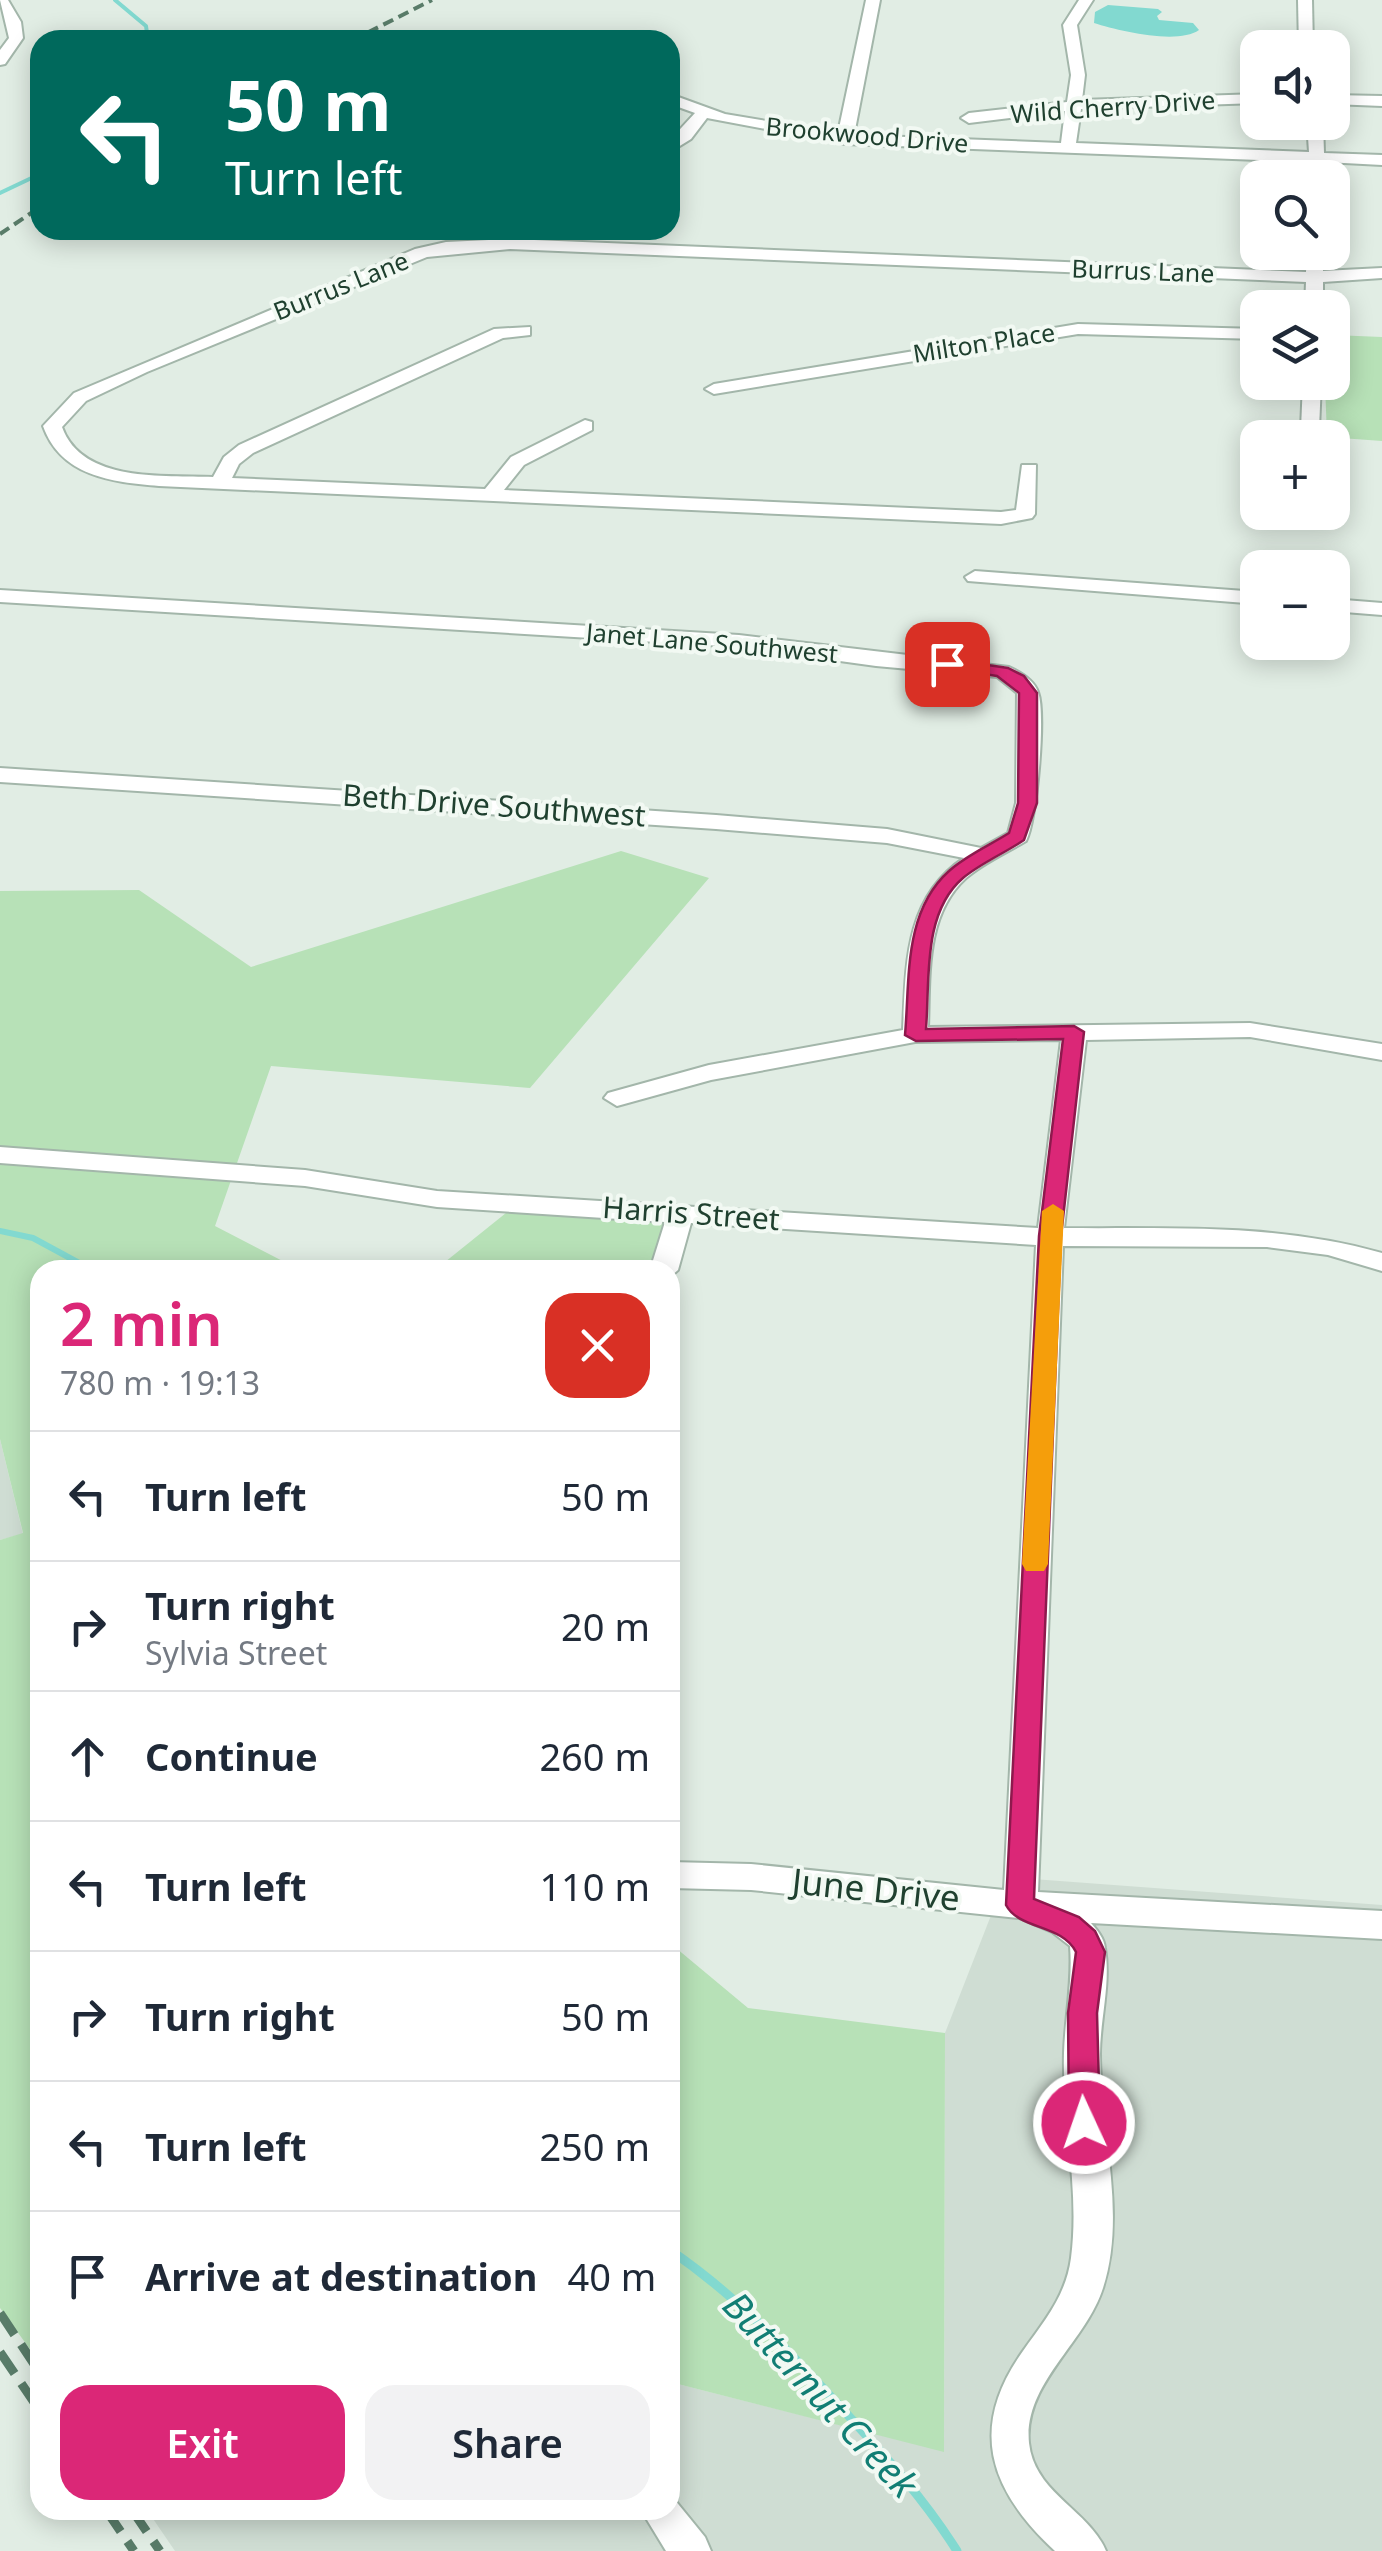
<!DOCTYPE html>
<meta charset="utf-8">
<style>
:root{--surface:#fff;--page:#f2f2f3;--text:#1f2937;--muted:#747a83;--line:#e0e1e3;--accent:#db2777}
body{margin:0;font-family:"Noto Sans",sans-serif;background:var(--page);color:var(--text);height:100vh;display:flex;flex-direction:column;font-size:38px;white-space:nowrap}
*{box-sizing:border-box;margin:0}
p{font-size:32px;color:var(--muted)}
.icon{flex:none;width:55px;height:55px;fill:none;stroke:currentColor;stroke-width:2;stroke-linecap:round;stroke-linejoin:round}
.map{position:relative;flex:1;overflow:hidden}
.panel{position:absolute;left:30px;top:1260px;width:650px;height:1260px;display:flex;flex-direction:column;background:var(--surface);border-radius:30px;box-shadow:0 5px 25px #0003}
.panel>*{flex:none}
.top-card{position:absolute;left:30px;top:30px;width:650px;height:210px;border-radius:30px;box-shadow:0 5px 25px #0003;background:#00695c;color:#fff;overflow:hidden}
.controls{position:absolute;left:1240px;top:30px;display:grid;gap:20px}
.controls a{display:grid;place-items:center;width:110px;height:110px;border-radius:20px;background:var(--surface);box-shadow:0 5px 25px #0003;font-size:50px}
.pin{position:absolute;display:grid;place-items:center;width:85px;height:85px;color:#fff;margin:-42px;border-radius:20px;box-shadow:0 5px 15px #0006}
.me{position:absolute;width:110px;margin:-55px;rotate:357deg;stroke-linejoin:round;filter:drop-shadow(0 0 8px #0008)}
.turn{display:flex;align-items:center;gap:35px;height:210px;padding:0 30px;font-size:45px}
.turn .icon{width:130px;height:130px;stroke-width:2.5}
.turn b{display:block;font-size:70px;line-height:85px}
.round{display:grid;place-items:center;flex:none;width:105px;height:105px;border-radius:30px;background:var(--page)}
.head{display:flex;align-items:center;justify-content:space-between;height:170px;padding:0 30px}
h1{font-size:60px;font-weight:600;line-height:75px;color:var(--accent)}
.cta{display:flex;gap:20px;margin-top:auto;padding:20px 30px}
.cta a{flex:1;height:115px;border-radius:30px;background:var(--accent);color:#fff;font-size:40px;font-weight:600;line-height:115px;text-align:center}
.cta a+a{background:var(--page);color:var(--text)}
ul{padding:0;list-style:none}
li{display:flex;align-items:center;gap:30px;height:130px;padding:0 30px;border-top:2px solid var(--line)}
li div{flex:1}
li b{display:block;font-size:38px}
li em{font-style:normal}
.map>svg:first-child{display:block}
.built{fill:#cfddd3}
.green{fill:#b7e1b7}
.water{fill:#82d9d0}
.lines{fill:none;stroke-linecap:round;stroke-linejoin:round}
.stream-far2{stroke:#82d9d0;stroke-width:4}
.stream-far1{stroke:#82d9d0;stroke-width:6}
.stream{stroke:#82d9d0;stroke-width:9}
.minor-casing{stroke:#a3b6aa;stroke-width:4}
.minor{fill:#fff;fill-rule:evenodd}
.rail-far1{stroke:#597c69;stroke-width:4;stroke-dasharray:11 6;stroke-linecap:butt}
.rail{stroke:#597c69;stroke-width:9;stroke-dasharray:26 12;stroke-linecap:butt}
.route{fill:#db2777;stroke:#8e194d;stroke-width:2.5}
.slow{fill:#f59e0b}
.labels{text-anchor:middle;stroke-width:8;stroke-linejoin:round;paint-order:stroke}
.far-street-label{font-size:25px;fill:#1f402f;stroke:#f2f9f3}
.street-label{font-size:30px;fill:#1f402f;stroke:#f2f9f3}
.near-street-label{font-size:35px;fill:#1f402f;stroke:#f2f9f3}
.near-water-label{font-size:38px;font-style:italic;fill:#117e74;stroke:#f2f9f3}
</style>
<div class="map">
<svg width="1382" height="2551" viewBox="0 0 1382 2551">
<rect width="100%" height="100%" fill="#e1ede4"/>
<g class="built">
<polygon points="0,1439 23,1534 0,1540"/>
<polygon points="1006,1877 1382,1905 1382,2551 175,2551 147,2510 670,2510 670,2382 944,2451 945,2033"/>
</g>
<g class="green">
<polygon points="1333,335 1382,337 1382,441 1327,437 1325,383 1332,382"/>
<polygon points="621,851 709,878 530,1088 271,1066 215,1226 300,1270 40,1270 40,2363 0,2308 0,1540 23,1533 0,1439 0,891 139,890 251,967"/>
<polygon points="522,1200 679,1210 655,1270 435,1270"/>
<polygon points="670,1943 748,2008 945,2033 944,2452 670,2382"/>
</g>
<path class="water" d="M1108 5 1158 9 1162 12 1157 16 1159 20 1193 23 1199 30C1178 45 1119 31 1094 23L1095 12Z"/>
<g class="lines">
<g class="stream-far2">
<polyline points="115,0 146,26 148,40"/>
<polyline points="0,193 40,174"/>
</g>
<polyline class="stream-far1" points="0,1231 33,1238 92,1270"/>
<path class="stream" d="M670 2250C737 2296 791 2353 846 2413 886 2457 925 2500 957 2551"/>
<g class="minor-casing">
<g id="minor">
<polygon points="0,0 8,0 21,22 23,38 5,64 0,65 0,50 9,38"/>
<polygon points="866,0 880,0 854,135 1061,143 1065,111 969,123 961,118 969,113 1067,102 1071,75 1063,25 1079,0 1093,0 1077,25 1085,75 1082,100 1258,94 1258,103 1081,109 1076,143 1309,152 1307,122 1323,122 1324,153 1382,155 1382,165 1325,162 1326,178 1310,178 1309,162 845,144 707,118 691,139 670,152 670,140 695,113 670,104 670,94 725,114 838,133"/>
<polygon points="1298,0 1312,0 1313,48 1299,48"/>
<polygon points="1332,95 1382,96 1382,106 1332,104"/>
<path d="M510 239 1306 272 1307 252H1323V271L1382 268V278L1323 282V308H1305L1306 282 510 249 427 257 147 372 86 401 62 427C82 483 164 475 213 477L224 457 239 445 494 329 530 327V335L503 338 253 453 239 464 232 478 485 489 511 457 585 420 592 422V430L524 465 504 490 1001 512 1016 510 1022 465H1036L1035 514 1032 518 1001 524 159 486C111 482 61 476 43 426L74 393 415 249 446 242Z"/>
<polygon points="1078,324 1258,329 1258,339 1078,334 714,394 705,389 714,384"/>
<polygon points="1303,382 1321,382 1319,429 1310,435 1301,429"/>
<polygon points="975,571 1258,592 1258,604 968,581 965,577"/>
<path d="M0 590 739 635 1009 667C1020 672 1034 680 1038 692 1046 713 1037 821 1026 841 1006 853 983 863 966 878 925 915 930 977 928 1027L1250 1023 1382 1044V1060L1250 1037 1086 1040 1064 1228C1173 1229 1276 1223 1382 1253V1271L1328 1255 1267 1247 1063 1246 1038 1892 1382 1911V1939L1091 1923C1097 1930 1104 1938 1105 1948 1111 1983 1100 2020 1100 2054 1100 2131 1127 2213 1103 2288 1086 2342 1023 2384 1029 2443 1034 2493 1089 2510 1106 2551H1055C989 2490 968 2428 1023 2351 1044 2321 1066 2296 1071 2258 1080 2189 1062 2121 1064 2053 1065 2017 1073 1982 1070 1946L1052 1932 1019 1918 751 1890 670 1888V1862L751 1864 1004 1890 1036 1245 691 1223 678 1270 670 1277V1270H650L665 1222 437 1207 305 1186 0 1163V1147L305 1170 437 1191 1038 1228 1061 1040 915 1042 711 1080 617 1106 604 1098 608 1093 709 1065 903 1030C906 966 904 898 964 858L887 843 716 829 0 782V768L716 815 887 829 981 848 1008 833 1016 803 1017 693 997 677 876 666 739 647 0 602Z"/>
<polygon points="1332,599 1382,603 1382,615 1332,611"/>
<polygon points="670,2494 705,2537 711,2551 666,2551 641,2510 670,2510"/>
</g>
</g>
<use href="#minor" class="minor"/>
<g class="rail-far1">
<polyline points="353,40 432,0"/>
<polyline points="0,234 40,207"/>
</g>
<g class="rail">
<polyline points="0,2313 40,2373"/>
<polyline points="0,2352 40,2411"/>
<polyline points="106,2510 134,2551"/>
<polyline points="132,2510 160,2551"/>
</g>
</g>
<path class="route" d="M947 659 1008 668 1024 676 1037 693V803L1024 840C1005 853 981 863 963 878 922 913 930 980 926 1029L1074 1026 1084 1032 1061 1236 1034 1899 1079 1917 1095 1931 1105 1952 1097 2013 1100 2123 1095 2132 1084 2136 1074 2132 1069 2123 1068 2013 1076 1952C1062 1924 1019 1930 1006 1905L1039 1236 1063 1039 916 1041 905 1035C910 980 903 912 949 871 965 856 990 845 1009 833L1018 803 1019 693 997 676 941 668 938 664Z"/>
<polygon class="slow" points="1053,1204 1064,1211 1048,1564 1044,1571 1026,1571 1022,1564 1042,1211"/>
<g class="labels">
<g class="far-street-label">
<text transform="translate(1113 107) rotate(-4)" y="9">Wild Cherry Drive</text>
<text transform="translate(867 135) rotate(5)" y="9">Brookwood Drive</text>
<text transform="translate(1143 271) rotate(2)" y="9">Burrus Lane</text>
<text transform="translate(341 286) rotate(-22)" y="9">Burrus Lane</text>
<text transform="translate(984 343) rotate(-9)" y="9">Milton Place</text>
<text transform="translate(712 643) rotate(5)" y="9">Janet Lane Southwest</text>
</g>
<g class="street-label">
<text transform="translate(494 806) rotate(4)" y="10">Beth Drive Southwest</text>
<text transform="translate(691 1214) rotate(4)" y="10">Harris Street</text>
</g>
<g class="near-street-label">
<text transform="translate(876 1890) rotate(6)" y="12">June Drive</text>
</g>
<g class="near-water-label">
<text transform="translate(820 2395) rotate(47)" y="13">Butternut Creek</text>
</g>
</g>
</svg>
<div class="controls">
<a><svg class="icon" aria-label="sound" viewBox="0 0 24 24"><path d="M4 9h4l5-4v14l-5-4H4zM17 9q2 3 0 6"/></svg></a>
<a><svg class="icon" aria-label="search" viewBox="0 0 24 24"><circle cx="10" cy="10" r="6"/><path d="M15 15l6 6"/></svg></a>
<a><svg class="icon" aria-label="layers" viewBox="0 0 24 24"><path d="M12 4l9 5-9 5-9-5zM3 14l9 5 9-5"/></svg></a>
<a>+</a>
<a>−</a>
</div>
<div class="pin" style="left:947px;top:664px;background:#d93025"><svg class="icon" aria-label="arrive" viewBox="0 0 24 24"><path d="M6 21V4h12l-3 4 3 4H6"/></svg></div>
<svg class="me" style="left:1084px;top:2123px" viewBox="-20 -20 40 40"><circle r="17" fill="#db2777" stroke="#fff" stroke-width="3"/><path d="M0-11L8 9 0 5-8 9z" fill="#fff"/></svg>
<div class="top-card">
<div class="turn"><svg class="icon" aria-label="left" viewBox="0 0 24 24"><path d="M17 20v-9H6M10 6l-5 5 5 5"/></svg><div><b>50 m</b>Turn left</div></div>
</div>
<section class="panel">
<div class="head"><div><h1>2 min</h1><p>780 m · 19:13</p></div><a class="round" style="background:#d93025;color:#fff"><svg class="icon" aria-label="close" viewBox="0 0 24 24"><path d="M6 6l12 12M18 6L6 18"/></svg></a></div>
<ul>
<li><svg class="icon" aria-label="left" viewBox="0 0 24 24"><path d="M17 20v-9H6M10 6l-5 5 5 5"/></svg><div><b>Turn left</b></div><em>50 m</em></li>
<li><svg class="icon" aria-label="right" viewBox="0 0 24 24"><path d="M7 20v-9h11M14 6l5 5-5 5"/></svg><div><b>Turn right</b><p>Sylvia Street</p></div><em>20 m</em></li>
<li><svg class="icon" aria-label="ahead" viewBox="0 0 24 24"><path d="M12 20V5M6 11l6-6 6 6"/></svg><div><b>Continue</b></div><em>260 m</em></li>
<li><svg class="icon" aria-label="left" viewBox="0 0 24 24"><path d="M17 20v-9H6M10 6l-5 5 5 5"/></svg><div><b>Turn left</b></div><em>110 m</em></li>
<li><svg class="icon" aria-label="right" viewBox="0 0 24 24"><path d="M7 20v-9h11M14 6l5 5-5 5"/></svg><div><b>Turn right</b></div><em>50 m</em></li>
<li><svg class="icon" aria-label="left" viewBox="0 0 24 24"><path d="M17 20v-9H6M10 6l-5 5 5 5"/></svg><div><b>Turn left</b></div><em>250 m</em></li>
<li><svg class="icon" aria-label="arrive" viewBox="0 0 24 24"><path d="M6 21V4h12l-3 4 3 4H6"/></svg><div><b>Arrive at destination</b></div><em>40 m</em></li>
</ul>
<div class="cta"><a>Exit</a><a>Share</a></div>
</section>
</div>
